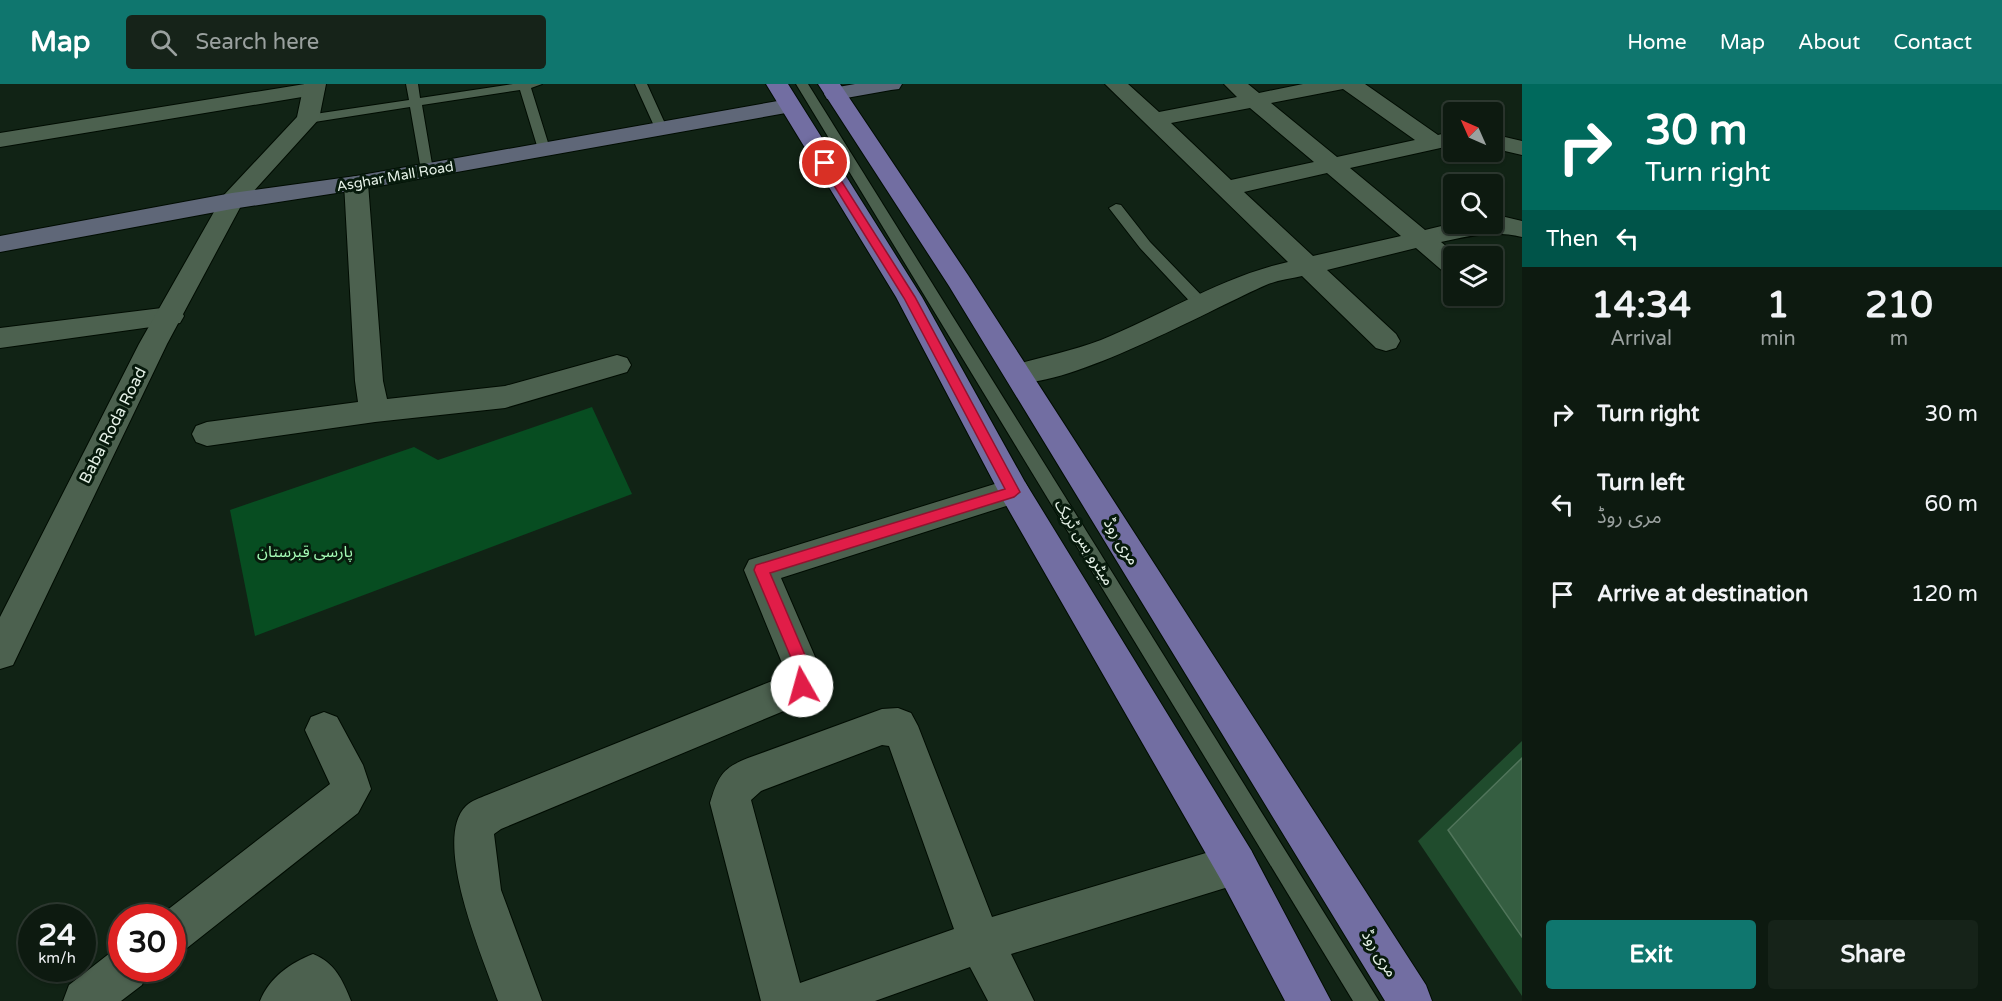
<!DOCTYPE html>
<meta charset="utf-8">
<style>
:root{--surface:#0d1a10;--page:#162319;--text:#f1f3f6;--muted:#9aa19f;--line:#2d3830;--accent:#0f766e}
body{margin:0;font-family:"Varela Round","Noto Sans Arabic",sans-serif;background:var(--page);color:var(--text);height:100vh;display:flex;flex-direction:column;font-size:22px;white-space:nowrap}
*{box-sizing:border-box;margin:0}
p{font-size:20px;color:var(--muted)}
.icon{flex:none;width:33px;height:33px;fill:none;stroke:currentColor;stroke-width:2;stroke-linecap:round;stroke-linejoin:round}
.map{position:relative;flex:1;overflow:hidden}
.sheet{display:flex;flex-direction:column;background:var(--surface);width:480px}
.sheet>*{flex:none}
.hud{background:#00695c;color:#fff;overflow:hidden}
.needle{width:39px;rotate:315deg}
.tools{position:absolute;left:1443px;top:18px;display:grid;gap:12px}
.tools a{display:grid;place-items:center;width:60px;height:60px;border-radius:6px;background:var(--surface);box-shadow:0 2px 4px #0004,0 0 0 2px var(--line);font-size:30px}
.speed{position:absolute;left:18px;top:820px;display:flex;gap:12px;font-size:30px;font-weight:700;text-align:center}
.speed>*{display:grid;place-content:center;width:78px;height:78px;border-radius:50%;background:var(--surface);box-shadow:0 2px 4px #0004,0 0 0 2px var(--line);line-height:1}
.speed small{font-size:15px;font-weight:400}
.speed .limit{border:9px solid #d22;background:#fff;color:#111}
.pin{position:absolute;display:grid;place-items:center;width:51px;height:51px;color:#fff;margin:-26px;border:3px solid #fff;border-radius:50%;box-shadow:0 2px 6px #0007}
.me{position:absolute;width:66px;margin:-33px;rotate:353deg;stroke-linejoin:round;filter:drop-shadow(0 0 4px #0008)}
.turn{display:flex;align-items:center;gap:21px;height:126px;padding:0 24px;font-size:27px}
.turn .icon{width:78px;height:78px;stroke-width:2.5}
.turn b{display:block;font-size:42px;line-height:51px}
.then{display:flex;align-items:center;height:57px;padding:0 24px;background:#0003;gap:12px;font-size:22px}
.eta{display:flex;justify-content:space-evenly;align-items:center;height:102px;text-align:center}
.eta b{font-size:36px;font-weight:700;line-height:42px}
.button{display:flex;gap:12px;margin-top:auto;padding:12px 24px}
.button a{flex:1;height:69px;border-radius:6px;background:var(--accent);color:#fff;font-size:24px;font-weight:700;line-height:69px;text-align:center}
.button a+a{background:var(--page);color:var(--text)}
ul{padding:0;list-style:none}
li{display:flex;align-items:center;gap:18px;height:90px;padding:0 24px}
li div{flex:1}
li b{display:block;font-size:22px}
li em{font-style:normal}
header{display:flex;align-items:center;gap:36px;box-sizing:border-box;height:84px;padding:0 30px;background:var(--accent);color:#fff}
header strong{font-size:28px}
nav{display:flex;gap:33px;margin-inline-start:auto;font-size:21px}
.search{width:420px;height:54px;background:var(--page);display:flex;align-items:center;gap:15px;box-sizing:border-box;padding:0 21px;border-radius:6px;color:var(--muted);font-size:22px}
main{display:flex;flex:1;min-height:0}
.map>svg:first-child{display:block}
.green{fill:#074d21}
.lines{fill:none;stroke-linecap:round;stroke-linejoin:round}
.service-casing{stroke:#000c02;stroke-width:2}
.minor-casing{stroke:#000c02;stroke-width:2}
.tertiary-casing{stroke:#000c02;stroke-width:2}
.secondary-casing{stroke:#000c02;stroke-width:2}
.primary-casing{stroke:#000c02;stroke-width:2}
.service{fill:#4c614f;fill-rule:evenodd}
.minor{fill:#4c614f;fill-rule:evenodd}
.tertiary{fill:#4c614f;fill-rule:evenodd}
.secondary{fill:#5f6778;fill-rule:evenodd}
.primary{fill:#726ea2;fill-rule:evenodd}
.wall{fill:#204c2d}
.building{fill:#355e41;stroke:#51755b;stroke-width:1.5}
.route{fill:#e11d48;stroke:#92132f;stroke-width:1.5}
.labels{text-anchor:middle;stroke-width:6;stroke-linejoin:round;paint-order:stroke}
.far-street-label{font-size:14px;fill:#e5f1e7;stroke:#071a0c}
.street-label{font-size:16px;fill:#e5f1e7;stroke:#071a0c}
.park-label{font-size:16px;fill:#a5fbb6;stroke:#071a0c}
</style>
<header>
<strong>Map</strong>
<div class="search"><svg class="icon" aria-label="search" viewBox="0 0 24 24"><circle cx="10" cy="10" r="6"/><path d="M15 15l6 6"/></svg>Search here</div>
<nav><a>Home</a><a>Map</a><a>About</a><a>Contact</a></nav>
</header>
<main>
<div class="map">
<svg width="1522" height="917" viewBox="0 0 1522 917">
<rect width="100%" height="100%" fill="#112315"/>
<polygon class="green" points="592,323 632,410 255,552 230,426 414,363 438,376"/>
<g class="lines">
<g class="service-casing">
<g id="service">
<polygon points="406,0 418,0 420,14 513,0 542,0 531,4 550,65 544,69 538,65 520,6 422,21 433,86 427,90 421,86 410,23 308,39 302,35 308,31 409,16"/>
<polygon points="635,0 647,0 667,44 665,47 661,48 655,44"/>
<polygon points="796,0 808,0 1379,917 1353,917"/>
<polygon points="1116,120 1121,121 1150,158 1206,216 1208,220 1206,224 1196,224 1140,164 1109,124"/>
</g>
</g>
<g class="minor-casing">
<g id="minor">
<polygon points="305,0 322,0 325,5 322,10 314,11 0,63 0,49"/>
<path d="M1105 0H1128L1159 28 1237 13 1224 0H1248L1259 9 1303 0H1365L1438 51 1454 47V61L1350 84 1425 146 1454 139 1492 140V133L1501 132 1522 137V153C1493 146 1469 152 1441 158L1458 172H1454V191L1445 189 1416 164 1327 186 1396 250 1400 257 1396 264 1386 267 1376 264 1302 192C1290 195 1277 196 1266 201 1215 223 1056 312 1008 297L1004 290 1008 283C1039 273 1070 268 1101 256 1163 231 1221 193 1288 178ZM1343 5 1415 56 1337 73 1271 19ZM1250 24 1314 78 1231 96 1171 39ZM1327 89 1401 152 1313 172 1244 108Z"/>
<polygon points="1492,50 1522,57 1522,71 1492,64"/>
<polygon points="356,92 364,94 368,99 383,297 387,315 505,302 617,271 627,274 631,281 627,288 505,324 375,338 207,362 196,358 192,350 196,342 207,338 358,318 355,297 344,99 348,94"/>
<polygon points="170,223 180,225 184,232 180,239 0,264 0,244"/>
<path d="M1014 394 1025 398 1030 407 1025 416 781 494 825 596 815 614 501 745 494 750 501 806 542 917H498C484 876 431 756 466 722 472 716 480 714 487 711L787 591 744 486 749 476Z"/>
<path d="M898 624 911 629 918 642 992 833 1236 760 1251 766 1257 781 1251 796 1011 870 1034 917H988L970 883 875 917H761L710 719C718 693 722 684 748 674L882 625ZM882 661 889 662 954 845 800 899 751 716 761 707Z"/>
<polygon points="324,628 337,633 363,681 371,705 358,729 187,864 172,870 172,834 157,834 330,700 305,646 311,633"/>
<polygon points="122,865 122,885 148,885 142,901 121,917 63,917 69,901 110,869"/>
<path d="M313 870C335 879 342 895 351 917H260C269 894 290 879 313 870Z"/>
</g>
</g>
<g class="tertiary-casing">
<polygon id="tertiary" points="304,0 326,0 319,35 242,120 167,260 13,581 0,585 0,533 139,260 223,112 297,33"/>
</g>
<g class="secondary-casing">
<g id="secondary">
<polygon points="855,0 902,0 899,5 891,6 835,16 827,15 824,10 827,5"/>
<polygon points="789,15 797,17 800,22 797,27 356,106 232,125 0,168 0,152 232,109 356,92"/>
</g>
</g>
<g class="primary-casing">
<g id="primary">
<polygon points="766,0 788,0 922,213 1025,398 1251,766 1331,917 1285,917 1221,796 1003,416 896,213"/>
<polygon points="818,0 840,0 968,191 1426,901 1432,917 1385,917 949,202"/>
</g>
</g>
<use href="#service" class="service"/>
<use href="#minor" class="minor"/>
<use href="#tertiary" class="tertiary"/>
<use href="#secondary" class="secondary"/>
<use href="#primary" class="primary"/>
</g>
<polygon class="wall" points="1522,657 1522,912 1418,757"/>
<polygon class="building" points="1522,674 1522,853 1448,746"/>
<path class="route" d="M825 76 830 79 915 213 1020 408 1014 413 770 489 813 590C815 599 812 605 802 609L797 606 795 602 799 594 798 590 754 486 756 481 1005 405 904 214 820 79Z"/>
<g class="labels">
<g class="far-street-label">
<text transform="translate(395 92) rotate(-10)" y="5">Asghar Mall Road</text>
</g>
<g class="street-label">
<text transform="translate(112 341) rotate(-63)" y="6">Baba Roda Road</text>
<text transform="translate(1122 457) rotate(58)" y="6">مری روڈ</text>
<text transform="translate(1085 458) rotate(58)" y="6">میٹرو بس ٹریک</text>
<text transform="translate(1380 869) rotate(58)" y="6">مری روڈ</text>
</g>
<g class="park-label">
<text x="305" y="473">پارسی قبرستان</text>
</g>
</g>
</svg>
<div class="tools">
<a><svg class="needle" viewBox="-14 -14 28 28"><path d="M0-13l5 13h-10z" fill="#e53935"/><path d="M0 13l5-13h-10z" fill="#9aa19f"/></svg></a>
<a><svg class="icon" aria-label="search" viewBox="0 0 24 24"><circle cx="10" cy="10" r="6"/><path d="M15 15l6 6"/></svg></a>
<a><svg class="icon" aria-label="layers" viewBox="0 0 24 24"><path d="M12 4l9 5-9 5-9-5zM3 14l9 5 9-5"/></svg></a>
</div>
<div class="speed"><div>24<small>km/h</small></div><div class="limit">30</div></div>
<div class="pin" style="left:825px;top:79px;background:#d93025"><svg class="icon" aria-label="arrive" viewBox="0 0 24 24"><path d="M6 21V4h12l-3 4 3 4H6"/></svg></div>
<svg class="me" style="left:802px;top:602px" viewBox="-20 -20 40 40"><circle r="19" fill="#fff"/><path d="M0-13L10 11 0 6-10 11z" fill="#e11d48"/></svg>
</div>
<section class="sheet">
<div class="hud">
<div class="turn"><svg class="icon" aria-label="right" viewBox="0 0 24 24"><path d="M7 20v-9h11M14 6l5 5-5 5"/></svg><div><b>30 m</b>Turn right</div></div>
<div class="then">Then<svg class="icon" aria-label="left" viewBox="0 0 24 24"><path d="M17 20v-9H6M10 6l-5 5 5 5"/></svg></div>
</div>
<div class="eta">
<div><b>14:34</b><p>Arrival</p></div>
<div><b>1</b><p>min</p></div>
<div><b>210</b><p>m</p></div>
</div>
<ul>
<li><svg class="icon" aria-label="right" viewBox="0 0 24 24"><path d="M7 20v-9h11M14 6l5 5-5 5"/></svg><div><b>Turn right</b></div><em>30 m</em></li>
<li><svg class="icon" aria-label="left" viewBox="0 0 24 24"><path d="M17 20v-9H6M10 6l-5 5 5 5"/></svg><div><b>Turn left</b><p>مری روڈ</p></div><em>60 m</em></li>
<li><svg class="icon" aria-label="arrive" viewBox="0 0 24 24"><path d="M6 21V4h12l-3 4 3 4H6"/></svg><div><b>Arrive at destination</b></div><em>120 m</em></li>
</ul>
<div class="button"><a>Exit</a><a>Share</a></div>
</section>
</main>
